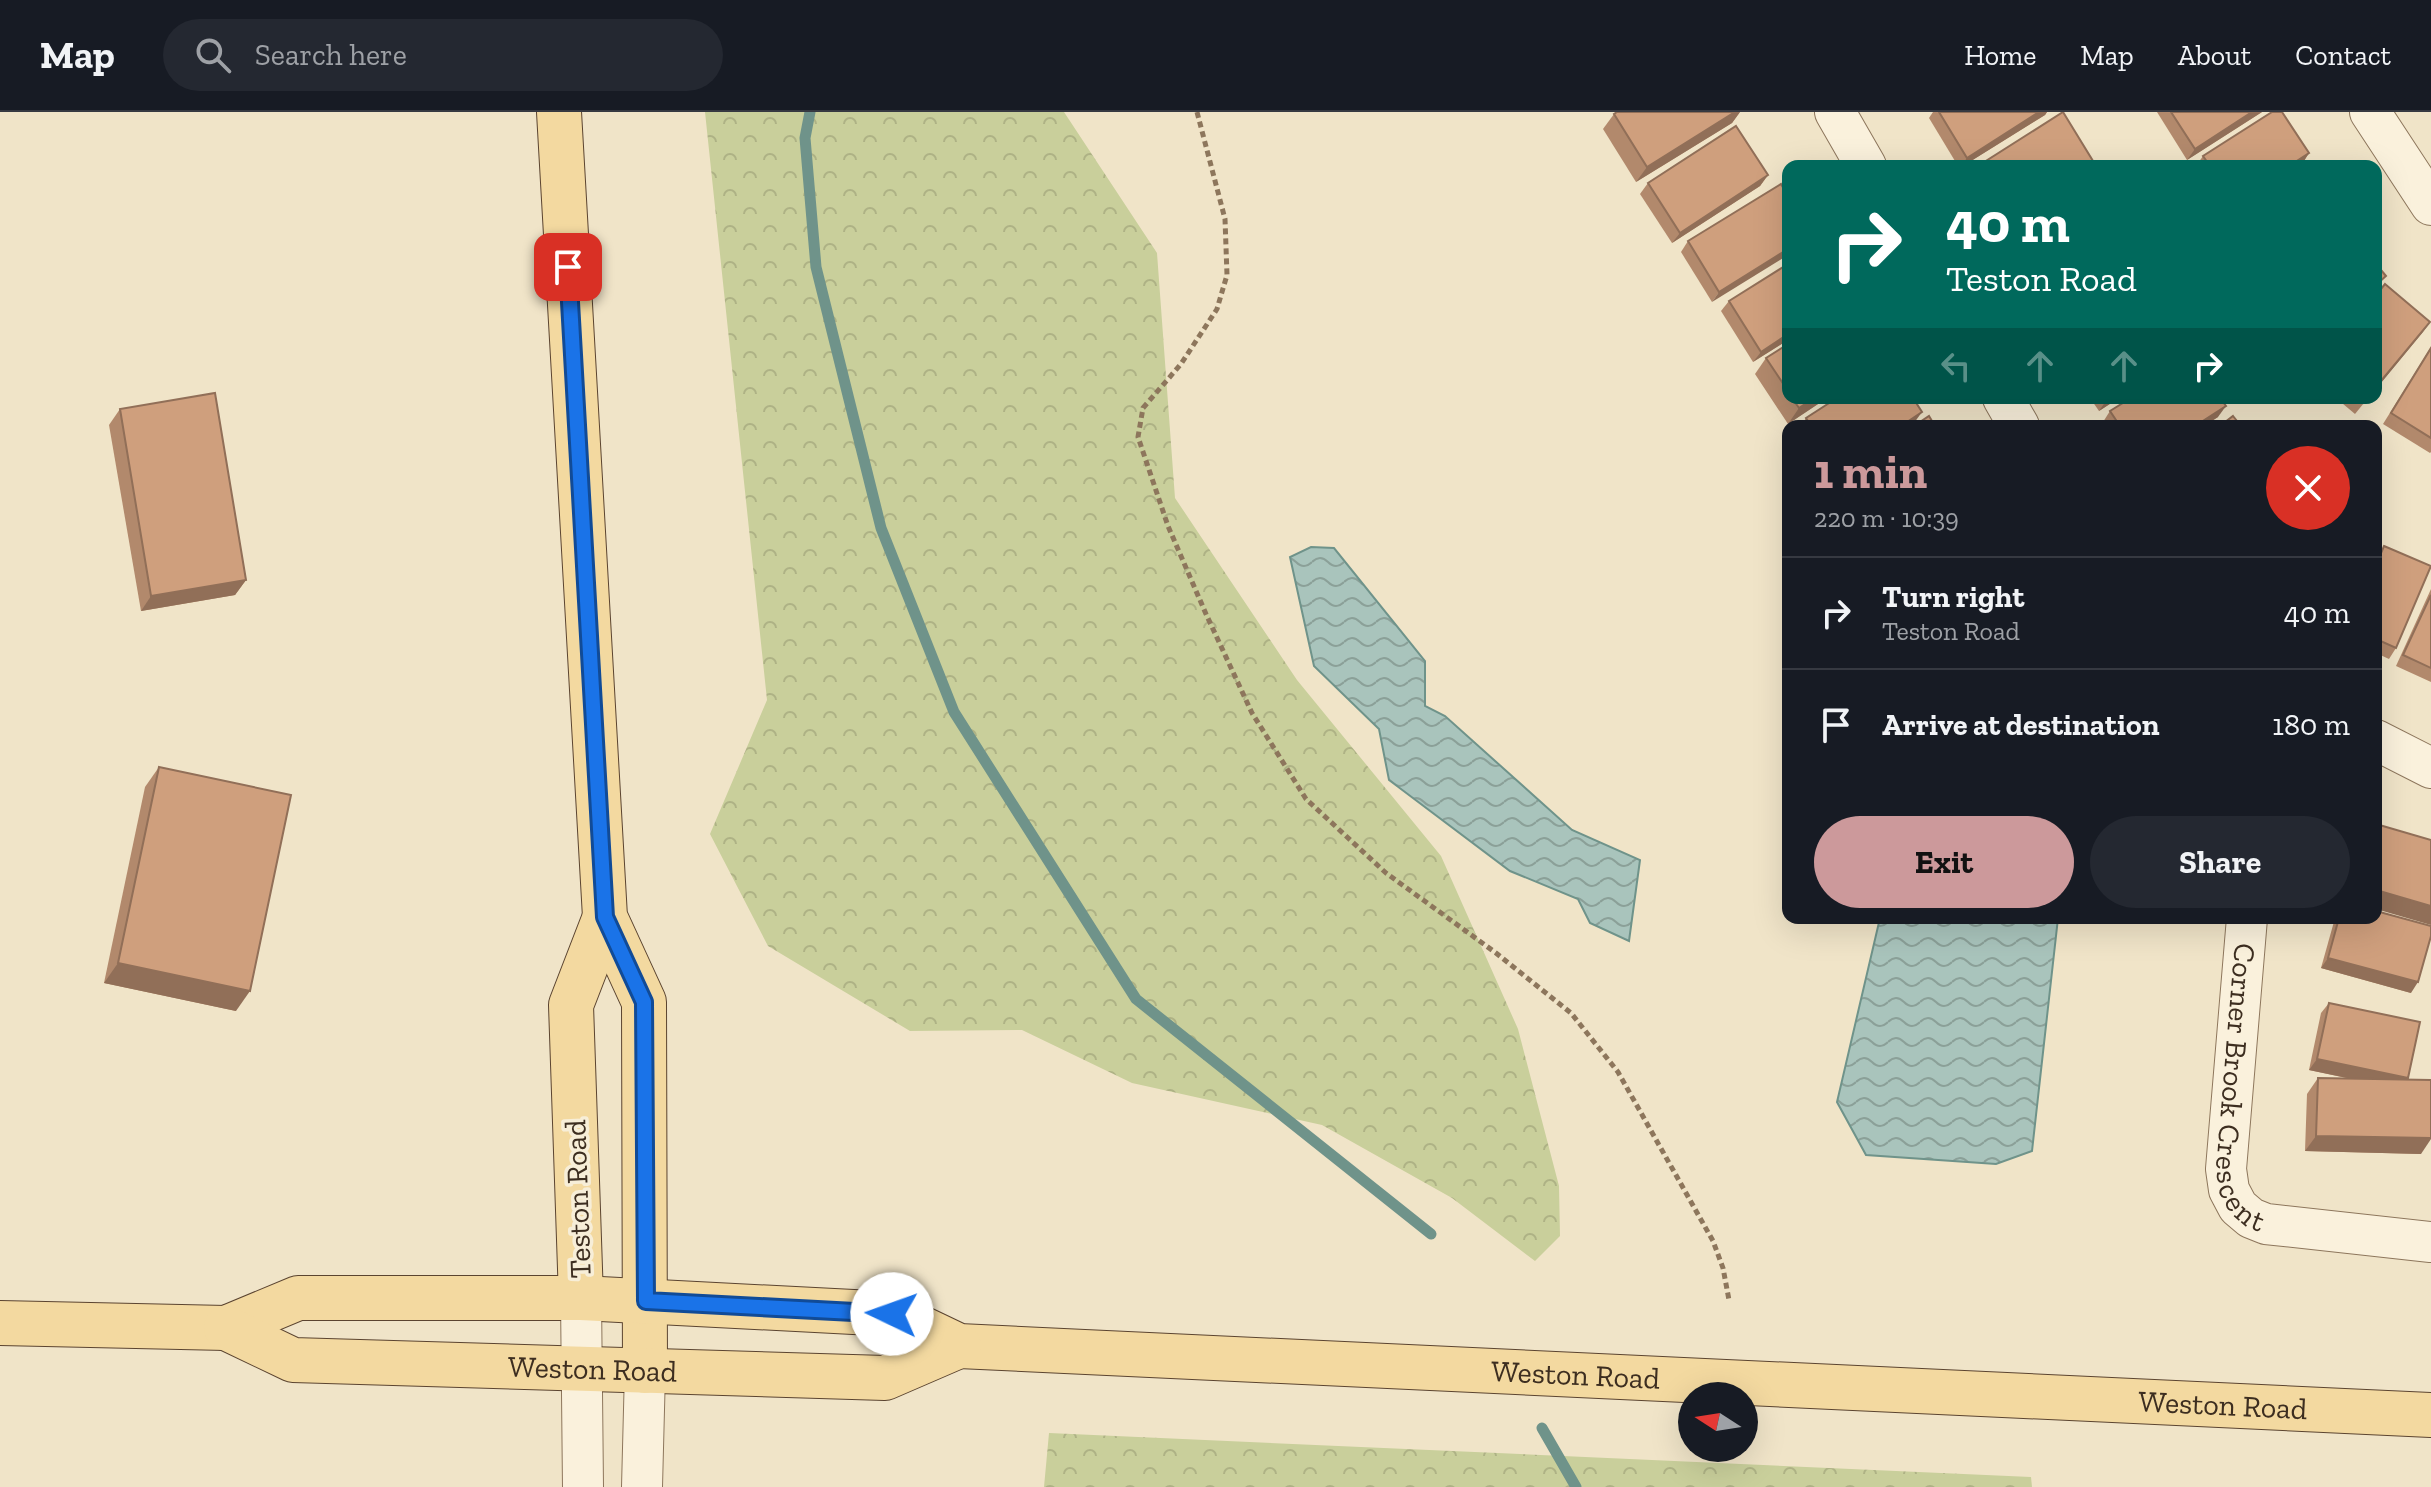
<!DOCTYPE html>
<meta charset="utf-8">
<style>
:root{--surface:#171b24;--page:#242831;--text:#f1f3f6;--muted:#9ea1a6;--line:#363941;--accent:#cc999b}
body{margin:0;font-family:"Zilla Slab",serif;background:var(--page);color:var(--text);height:100vh;display:flex;flex-direction:column;font-size:30px;white-space:nowrap}
*{box-sizing:border-box;margin:0}
p{font-size:26px;color:var(--muted)}
.icon{flex:none;width:44px;height:44px;fill:none;stroke:currentColor;stroke-width:2;stroke-linecap:round;stroke-linejoin:round}
.map{position:relative;flex:1;overflow:hidden}
.side{position:absolute;left:1782px;top:308px;width:600px;height:504px;display:flex;flex-direction:column;background:var(--surface);border-radius:16px;box-shadow:0 8px 32px #0002}
.side>*{flex:none}
.banner{position:absolute;left:1782px;top:48px;width:600px;height:244px;border-radius:16px;box-shadow:0 8px 32px #0002;background:#00695c;color:#fff;overflow:hidden}
.needle{width:52px;rotate:282deg}
.tools{position:absolute;left:1678px;top:1270px;display:grid;gap:16px}
.tools a{display:grid;place-items:center;width:80px;height:80px;border-radius:50%;background:var(--surface);box-shadow:0 8px 32px #0002;font-size:40px}
.pin{position:absolute;display:grid;place-items:center;width:68px;height:68px;color:#fff;margin:-34px;border-radius:16px;box-shadow:0 4px 12px #0006}
.me{position:absolute;width:88px;margin:-44px;rotate:273deg;stroke-linejoin:round;filter:drop-shadow(0 0 6px #0008)}
.turn{display:flex;align-items:center;gap:28px;height:168px;padding:0 32px;font-size:36px}
.turn .icon{width:104px;height:104px;stroke-width:2.5}
.turn b{display:block;font-size:56px;line-height:68px}
.lanes{display:flex;align-items:center;height:76px;padding:0 32px;background:#0003;justify-content:center;gap:40px;direction:ltr}
.lanes .off{opacity:.35}
.round{display:grid;place-items:center;flex:none;width:84px;height:84px;border-radius:42px;background:var(--page)}
.head{display:flex;align-items:center;justify-content:space-between;height:136px;padding:0 32px}
h1{font-size:48px;font-weight:700;line-height:60px;color:var(--accent)}
.primary-button{display:flex;gap:16px;margin-top:auto;padding:16px 32px}
.primary-button a{flex:1;height:92px;border-radius:48px;background:var(--accent);color:#111;font-size:32px;font-weight:700;line-height:92px;text-align:center}
.primary-button a+a{background:var(--page);color:var(--text)}
ul{padding:0;list-style:none}
li{display:flex;align-items:center;gap:24px;height:112px;padding:0 32px;border-top:2px solid var(--line)}
li div{flex:1}
li b{display:block;font-size:30px}
li em{font-style:normal}
header{display:flex;align-items:center;gap:48px;box-sizing:border-box;height:112px;padding:0 40px;background:var(--surface);border-bottom:2px solid var(--line)}
header strong{font-size:38px}
nav{display:flex;gap:44px;margin-inline-start:auto;font-size:28px}
.search{width:560px;height:72px;background:var(--page);display:flex;align-items:center;gap:20px;box-sizing:border-box;padding:0 28px;border-radius:44px;color:var(--muted);font-size:30px}
.map>svg:first-child{display:block}
.forest{fill:url(#forest-crowns)}
.water{fill:url(#water-waves);stroke:#6f938a;stroke-width:2}
.lines{fill:none;stroke-linecap:round;stroke-linejoin:round}
.stream{stroke:#6f938a;stroke-width:11}
.minor-casing{stroke:#8d765c;stroke-width:42}
.major-casing{stroke:#5b4430;stroke-width:46}
.path{stroke:#8d765c;stroke-width:5;stroke-dasharray:6 4;stroke-linecap:butt}
.minor{stroke:#faf1dc;stroke-width:40}
.major{stroke:#f3d9a0;stroke-width:44}
.wall{fill:#b2896c}
.shaded-wall{fill:#916f58}
.building{fill:#cf9f7d;stroke:#916f58;stroke-width:2}
.route-casing{stroke:#114b97;stroke-width:20}
.route{stroke:#1a73e8;stroke-width:14}
.labels{text-anchor:middle;stroke-width:7;stroke-linejoin:round;paint-order:stroke}
.street-label{font-size:30px;fill:#3d2e20;stroke:#f7eed8}
</style>
<header>
<strong>Map</strong>
<div class="search"><svg class="icon" aria-label="search" viewBox="0 0 24 24"><circle cx="10" cy="10" r="6"/><path d="M15 15l6 6"/></svg>Search here</div>
<nav><a>Home</a><a>Map</a><a>About</a><a>Contact</a></nav>
</header>
<div class="map">
<svg width="2431" height="1375" viewBox="0 0 2431 1375">
<defs>
<pattern id="forest-crowns" width="20" height="18" patternUnits="userSpaceOnUse" patternTransform="scale(2)"><rect width="20" height="18" fill="#c9cf9b"/><path d="M2 6a3 3 0 1 1 6 0M12 15a3 3 0 1 1 6 0" fill="none" stroke="#aeb285"/></pattern>
<pattern id="water-waves" width="16" height="10" patternUnits="userSpaceOnUse" patternTransform="scale(2)"><rect width="16" height="10" fill="#a9c4bc"/><path d="M0 5q4-4 8 0t8 0" fill="none" stroke="#8ba098"/></pattern>
</defs>
<rect width="100%" height="100%" fill="#f0e4c8"/>
<g class="forest">
<polygon points="705,0 1064,0 1157,141 1175,386 1297,568 1441,744 1518,917 1559,1074 1560,1124 1535,1149 1452,1086 1322,1013 1132,971 1022,918 910,919 768,834 710,722 767,588"/>
<polygon points="1049,1321 2031,1365 2032,1375 1044,1375"/>
</g>
<g class="water">
<polygon points="1311,435 1334,436 1425,549 1425,594 1445,604 1572,718 1640,748 1629,829 1590,811 1578,787 1510,759 1389,668 1379,617 1314,554 1290,445"/>
<polygon points="1880,806 2058,806 2032,1039 1996,1052 1866,1043 1837,990"/>
</g>
<g class="lines">
<g class="stream">
<polyline points="810,0 805,26 816,155 881,416 954,600 1136,887 1431,1122"/>
<polyline points="1542,1316 1576,1375"/>
</g>
<g class="minor-casing">
<g id="minor">
<polyline points="1835,0 1866,54"/>
<polyline points="2370,0 2431,93"/>
<polyline points="2003,286 2019,314"/>
<polyline points="2376,628 2431,656"/>
<path id="s1" d="M2247 806 2226 1057 2229 1078 2238 1095 2251 1106 2266 1112 2431 1130"/>
<polyline points="581,1186 583,1375"/>
<polyline points="642,1375 645,1259"/>
</g>
</g>
<g class="major-casing">
<g id="major">
<polyline points="559,0 605,805 644,890 645,1259"/>
<polyline points="581,1186 571,893 605,805"/>
<path id="s2" d="M0 1211 226 1216 298 1186H581L892 1202 959 1234 2431 1303"/>
<path id="s3" d="M226 1216 293 1248 885 1266 959 1234"/>
</g>
</g>
<polyline class="path" points="1197,0 1225,107 1227,163 1217,197 1181,252 1143,296 1138,325 1168,414 1206,502 1252,601 1306,687 1386,761 1496,841 1571,901 1618,960 1713,1129 1723,1156 1729,1188"/>
<use href="#minor" class="minor"/>
<use href="#major" class="major"/>
</g>
<g class="wall">
<polygon points="1617,0 1740,0 1732,11 1636,70 1603,17 1614,2"/>
<polygon points="1933,0 2047,0 2045,3 1963,54 1958,54 1929,6"/>
<polygon points="2157,0 2262,0 2187,48"/>
<polygon points="2309,41 2302,52 2299,54 2196,54 2203,44"/>
<polygon points="1768,63 1760,74 1672,131 1640,82 1648,71"/>
<polygon points="1788,84 1712,190 1681,140 1688,129"/>
<polygon points="1788,152 1788,228 1753,250 1721,199 1729,189"/>
<polygon points="1788,232 1788,286 1827,286 1788,312 1755,262 1766,246"/>
<polygon points="2431,235 2431,340 2430,341 2383,312"/>
<polygon points="2090,286 2119,286 2099,299"/>
<polygon points="2336,286 2368,286 2355,302"/>
<polygon points="120,297 246,468 235,483 141,499 109,313"/>
<polygon points="2110,299 2218,305 2204,314 2106,314 2103,310"/>
<polygon points="1806,306 1914,311 1910,314 1801,314"/>
<polygon points="2384,434 2396,536 2389,547 2376,541 2376,446"/>
<polygon points="2431,477 2431,570 2396,554"/>
<polygon points="159,655 236,899 104,871 145,675"/>
<polygon points="2335,806 2376,806 2411,881 2321,856"/>
<polygon points="2329,891 2407,968 2421,1042 2305,1039 2307,982 2318,966 2351,967 2309,958 2321,901"/>
</g>
<g class="shaded-wall">
<polygon points="1735,0 1740,0 1732,11 1636,70 1647,55"/>
<polygon points="2039,0 2047,0 2045,3 1963,54 1961,54 1967,46"/>
<polygon points="2252,0 2262,0 2187,48 2195,37"/>
<polygon points="2309,41 2302,52 2299,54 2289,54"/>
<polygon points="1768,63 1760,74 1672,131 1680,121"/>
<polygon points="1788,137 1788,143 1712,190 1719,180"/>
<polygon points="2430,210 2423,220 2376,277 2376,275"/>
<polygon points="1788,222 1788,228 1753,250 1761,240"/>
<polygon points="1814,286 1827,286 1788,312 1799,296"/>
<polygon points="2110,286 2119,286 2099,299 2106,289"/>
<polygon points="2226,294 2218,305 2204,314 2195,314"/>
<polygon points="1922,300 1914,311 1910,314 1901,314"/>
<polygon points="246,468 235,483 141,499 151,484"/>
<polygon points="2376,778 2431,794 2431,813 2376,797"/>
<polygon points="2328,846 2418,870 2411,881 2321,856"/>
<polygon points="118,851 250,879 236,899 104,871"/>
<polygon points="2317,947 2408,966 2400,977 2309,958"/>
<polygon points="2316,1024 2431,1026 2431,1027 2421,1042 2305,1039"/>
</g>
<g class="building">
<polygon points="1617,0 1735,0 1647,55 1614,2"/>
<polygon points="1939,0 2039,0 1967,46"/>
<polygon points="2063,0 2093,49 2085,54 1978,54"/>
<polygon points="2171,0 2252,0 2195,37"/>
<polygon points="2272,0 2282,0 2309,41 2289,54 2210,54 2203,44"/>
<polygon points="1736,14 1768,63 1680,121 1648,71"/>
<polygon points="1781,72 1788,84 1788,137 1719,180 1688,129"/>
<polygon points="1788,152 1788,222 1761,240 1729,189"/>
<polygon points="2376,152 2386,164 2376,173"/>
<polygon points="2385,172 2430,210 2376,275 2376,183"/>
<polygon points="1788,232 1788,279 1766,246"/>
<polygon points="2431,236 2431,326 2391,301"/>
<polygon points="215,281 246,468 151,484 120,297"/>
<polygon points="1792,286 1814,286 1799,296"/>
<polygon points="1837,286 1913,286 1922,300 1901,314 1811,314 1806,306"/>
<polygon points="2131,286 2220,286 2226,294 2195,314 2120,314 2110,299"/>
<polygon points="2356,286 2367,286 2363,291"/>
<polygon points="1929,304 1935,314 1914,314"/>
<polygon points="2233,304 2241,314 2220,314"/>
<polygon points="2384,434 2431,454 2396,536 2376,527 2376,453"/>
<polygon points="2431,483 2431,556 2403,543"/>
<polygon points="159,655 291,683 250,879 118,851"/>
<polygon points="2376,712 2431,728 2431,794 2376,778"/>
<polygon points="2376,799 2431,814 2431,824 2418,870 2328,846 2339,806 2376,806"/>
<polygon points="2329,891 2420,910 2408,966 2317,947"/>
<polygon points="2318,966 2431,968 2431,1026 2316,1024"/>
</g>
<g class="lines">
<g class="route-casing">
<polyline id="route" points="568,155 605,805 644,890 646,1189 892,1202"/>
</g>
<use href="#route" class="route"/>
</g>
<g class="labels">
<g class="street-label">
<text dy="10" stroke="none"><textPath href="#s1" startOffset="174">Corner Brook Crescent</textPath></text>
<text transform="translate(578 1087) rotate(-92)" y="10">Teston Road</text>
<text dy="10" stroke="none"><textPath href="#s3" startOffset="374">Weston Road</textPath></text>
<text dy="10" stroke="none"><textPath href="#s2" startOffset="1590">Weston Road</textPath></text>
<text dy="10" stroke="none"><textPath href="#s2" startOffset="2238">Weston Road</textPath></text>
</g>
</g>
</svg>
<div class="tools">
<a><svg class="needle" viewBox="-14 -14 28 28"><path d="M0-13l5 13h-10z" fill="#e53935"/><path d="M0 13l5-13h-10z" fill="#9ea1a6"/></svg></a>
</div>
<div class="pin" style="left:568px;top:155px;background:#d93025"><svg class="icon" aria-label="arrive" viewBox="0 0 24 24"><path d="M6 21V4h12l-3 4 3 4H6"/></svg></div>
<svg class="me" style="left:892px;top:1202px" viewBox="-20 -20 40 40"><circle r="19" fill="#fff"/><path d="M0-13L10 11 0 6-10 11z" fill="#1a73e8"/></svg>
<div class="banner">
<div class="turn"><svg class="icon" aria-label="right" viewBox="0 0 24 24"><path d="M7 20v-9h11M14 6l5 5-5 5"/></svg><div><b>40 m</b>Teston Road</div></div>
<div class="lanes"><svg class="icon off" aria-label="left" viewBox="0 0 24 24"><path d="M17 20v-9H6M10 6l-5 5 5 5"/></svg><svg class="icon off" aria-label="ahead" viewBox="0 0 24 24"><path d="M12 20V5M6 11l6-6 6 6"/></svg><svg class="icon off" aria-label="ahead" viewBox="0 0 24 24"><path d="M12 20V5M6 11l6-6 6 6"/></svg><svg class="icon" aria-label="right" viewBox="0 0 24 24"><path d="M7 20v-9h11M14 6l5 5-5 5"/></svg></div>
</div>
<section class="side">
<div class="head"><div><h1>1 min</h1><p>220 m · 10:39</p></div><a class="round" style="background:#d93025;color:#fff"><svg class="icon" aria-label="close" viewBox="0 0 24 24"><path d="M6 6l12 12M18 6L6 18"/></svg></a></div>
<ul>
<li><svg class="icon" aria-label="right" viewBox="0 0 24 24"><path d="M7 20v-9h11M14 6l5 5-5 5"/></svg><div><b>Turn right</b><p>Teston Road</p></div><em>40 m</em></li>
<li><svg class="icon" aria-label="arrive" viewBox="0 0 24 24"><path d="M6 21V4h12l-3 4 3 4H6"/></svg><div><b>Arrive at destination</b></div><em>180 m</em></li>
</ul>
<div class="primary-button"><a>Exit</a><a>Share</a></div>
</section>
</div>
